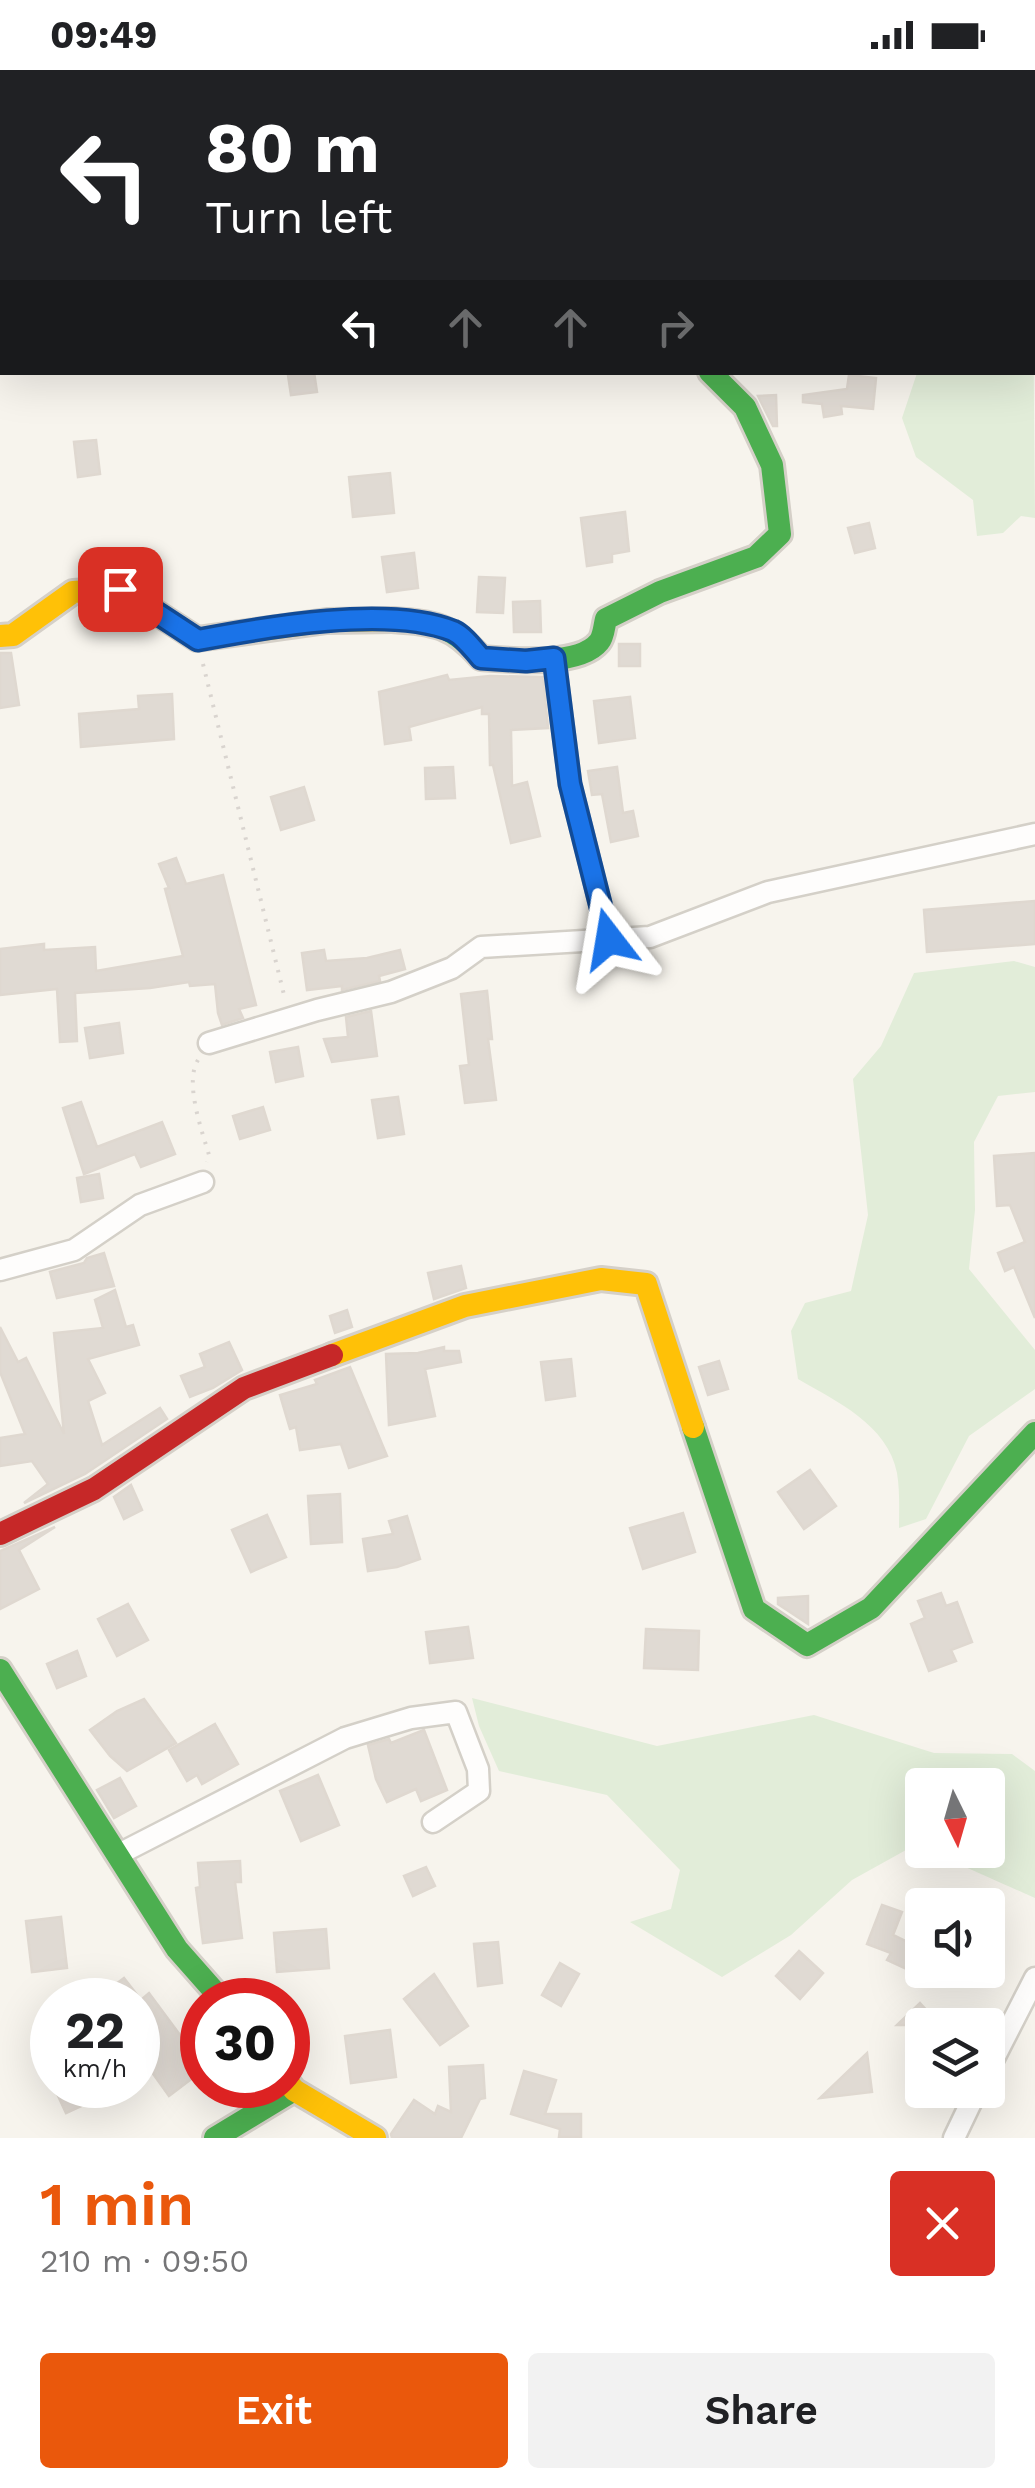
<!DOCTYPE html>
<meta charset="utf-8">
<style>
:root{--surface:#fff;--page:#f2f2f2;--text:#202124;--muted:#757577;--accent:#ea580c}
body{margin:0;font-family:"Work Sans",sans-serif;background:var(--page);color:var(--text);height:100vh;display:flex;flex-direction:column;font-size:38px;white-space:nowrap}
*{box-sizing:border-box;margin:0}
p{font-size:32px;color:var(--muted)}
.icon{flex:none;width:55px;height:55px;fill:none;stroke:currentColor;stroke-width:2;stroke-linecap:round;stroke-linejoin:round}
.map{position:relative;height:2068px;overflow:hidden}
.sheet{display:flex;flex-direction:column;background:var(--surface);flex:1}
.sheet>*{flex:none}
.banner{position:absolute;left:0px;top:0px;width:1035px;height:305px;box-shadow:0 10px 40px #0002;background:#202124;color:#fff;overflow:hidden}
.needle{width:65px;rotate:175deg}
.fabs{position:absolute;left:905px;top:1698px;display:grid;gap:20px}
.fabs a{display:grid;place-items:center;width:100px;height:100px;border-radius:10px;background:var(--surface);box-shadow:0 10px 40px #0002;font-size:50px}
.speed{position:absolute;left:30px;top:1908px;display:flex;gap:20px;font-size:50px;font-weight:700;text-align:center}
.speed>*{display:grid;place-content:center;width:130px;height:130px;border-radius:50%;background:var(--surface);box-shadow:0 10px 40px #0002;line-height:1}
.speed small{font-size:25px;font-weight:400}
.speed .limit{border:15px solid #d22;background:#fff;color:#111}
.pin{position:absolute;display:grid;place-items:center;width:85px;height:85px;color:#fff;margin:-42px;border-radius:20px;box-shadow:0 5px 15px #0006}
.me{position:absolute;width:110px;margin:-55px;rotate:346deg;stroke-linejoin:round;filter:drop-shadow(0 0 8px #0008)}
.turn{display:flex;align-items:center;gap:35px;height:210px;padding:0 40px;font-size:45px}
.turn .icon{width:130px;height:130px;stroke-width:2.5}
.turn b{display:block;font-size:70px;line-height:85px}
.lanes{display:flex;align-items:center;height:95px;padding:0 40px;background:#0003;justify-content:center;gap:50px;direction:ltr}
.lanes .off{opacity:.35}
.round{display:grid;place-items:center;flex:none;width:105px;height:105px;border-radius:10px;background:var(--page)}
.head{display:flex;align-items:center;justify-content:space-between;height:170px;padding:0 40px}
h1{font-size:60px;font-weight:600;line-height:75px;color:var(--accent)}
.cta{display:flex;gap:20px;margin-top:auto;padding:20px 40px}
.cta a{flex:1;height:115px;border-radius:10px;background:var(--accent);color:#fff;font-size:40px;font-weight:600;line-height:115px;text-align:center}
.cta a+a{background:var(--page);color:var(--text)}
.status{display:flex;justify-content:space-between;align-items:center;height:70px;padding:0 50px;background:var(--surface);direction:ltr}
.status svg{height:28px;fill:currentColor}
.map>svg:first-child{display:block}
.green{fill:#e2edd9}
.building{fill:#e0dad3;stroke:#dfd8d0;stroke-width:2.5}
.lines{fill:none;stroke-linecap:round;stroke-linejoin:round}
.street-casing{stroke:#d4d0c8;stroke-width:25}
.fast-casing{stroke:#d5d0c8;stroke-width:28}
.slow-casing{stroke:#d5d0c8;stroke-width:28}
.jam-casing{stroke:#d5d0c8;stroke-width:28}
.path{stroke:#d9d4cf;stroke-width:4;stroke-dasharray:2.5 8;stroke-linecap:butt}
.street{stroke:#fefdfc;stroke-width:20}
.fast{stroke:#4caf50;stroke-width:22}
.slow{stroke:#ffc107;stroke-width:22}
.jam{stroke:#c62828;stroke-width:22}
.route-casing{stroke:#114b97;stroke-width:25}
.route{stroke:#1a73e8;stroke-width:18}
</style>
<div class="status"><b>09:49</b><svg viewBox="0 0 49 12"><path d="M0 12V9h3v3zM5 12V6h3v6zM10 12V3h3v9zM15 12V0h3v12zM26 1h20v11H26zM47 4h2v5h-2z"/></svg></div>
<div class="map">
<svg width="1035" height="2068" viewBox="0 0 1035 2068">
<rect width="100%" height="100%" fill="#f7f4ed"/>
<g class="green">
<polygon points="1033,225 1035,448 1021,446 1003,463 977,466 973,430 916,387 902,348 917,303 1032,302"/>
<path d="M1014 891 1035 897V1022L998 1026 974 1072 975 1140 969 1199 1035 1280V1319L969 1366 926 1449 899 1458C899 1441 900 1421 897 1403 888 1355 836 1331 798 1309L791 1261 805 1233 851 1221 868 1145 853 1009 881 976 914 903Z"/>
<polygon points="472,1628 657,1676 814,1645 934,1683 1012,1684 1035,1701 1035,1828 927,1780 988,1780 988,1715 922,1715 922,1778 915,1775 852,1810 791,1865 722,1907 630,1852 671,1839 680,1800 607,1725 499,1701 479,1656"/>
</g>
<g class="building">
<polygon points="314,302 317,322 291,325 288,305"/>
<polygon points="849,305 876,308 873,339 841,336 842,344 824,347 822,334 803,332 803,325 847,319"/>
<polygon points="776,325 777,356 773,356 758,326"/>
<polygon points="96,370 100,404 78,407 74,372"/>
<polygon points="390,403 394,443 353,447 349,407"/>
<polygon points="625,442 629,481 612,484 612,492 587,496 581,448"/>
<polygon points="869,453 875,478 855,483 848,458"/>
<polygon points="414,483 418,518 387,522 382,487"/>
<polygon points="479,507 505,508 503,543 477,542"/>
<polygon points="540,531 541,562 514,562 513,532"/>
<rect x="619" y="574" width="21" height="22"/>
<polygon points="0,583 11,583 19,635 0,638"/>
<polygon points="447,605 449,610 490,606 543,607 548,658 511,660 512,716 527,712 540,766 511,773 493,695 490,695 489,644 482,644 482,637 409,657 411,670 385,674 379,622"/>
<polygon points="172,624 174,669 81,677 79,644 139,639 138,626"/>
<polygon points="630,627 635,668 599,673 594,631"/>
<polygon points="453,697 455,728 426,729 425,698"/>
<polygon points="617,697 623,743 633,741 638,766 611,772 602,724 592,725 588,701"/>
<polygon points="304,717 314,750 281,760 271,727"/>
<polygon points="176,788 186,814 223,805 256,935 239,939 243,948 222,955 218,943 215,914 190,916 189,912 150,918 75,923 77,971 60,972 57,919 0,925 0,879 44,874 44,880 95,877 96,901 183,886 165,819 169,818 159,794"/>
<polygon points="1035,831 1035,874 927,882 924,840"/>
<polygon points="324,880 326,891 367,888 400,880 405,899 379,906 380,911 342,920 342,916 307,920 302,883"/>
<polygon points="487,921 492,969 488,969 496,1030 465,1033 460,996 469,995 461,924"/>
<polygon points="371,941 377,986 332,992 324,969 348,967 346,947"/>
<polygon points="119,953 123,983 90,988 85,958"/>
<polygon points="298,977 303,1006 276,1012 270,982"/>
<polygon points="398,1027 404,1064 378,1068 372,1030"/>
<polygon points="81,1032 97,1077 162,1052 175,1084 141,1097 135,1084 84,1104 63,1038"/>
<polygon points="263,1037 270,1060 240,1069 233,1046"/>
<polygon points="1035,1083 1035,1248 1014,1197 1005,1201 998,1183 1025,1172 1010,1135 997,1136 994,1086"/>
<polygon points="99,1104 103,1128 81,1132 77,1108"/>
<polygon points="104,1183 114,1216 57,1228 50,1202 84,1193 87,1188"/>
<polygon points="461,1196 466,1218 434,1229 428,1203"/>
<polygon points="115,1220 126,1257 133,1255 139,1275 88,1289 105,1323 88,1331 102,1375 160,1338 167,1349 85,1404 24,1433 48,1414 32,1391 0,1396 0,1368 25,1364 0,1302 0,1257 18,1292 26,1288 64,1364 54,1263 103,1258 95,1230"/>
<polygon points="347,1240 352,1257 335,1263 330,1246"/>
<polygon points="229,1272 242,1300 213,1318 190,1327 181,1306 205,1297 200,1284"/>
<polygon points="444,1277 444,1281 459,1281 461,1292 425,1299 435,1346 389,1355 386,1284 418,1283"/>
<polygon points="571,1289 575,1326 546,1330 541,1292"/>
<polygon points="719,1291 728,1319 708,1325 699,1297"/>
<polygon points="350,1297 387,1386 349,1398 341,1374 300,1380 296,1357 290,1359 280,1325 317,1314 315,1310"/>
<polygon points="810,1400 836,1436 804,1459 778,1422"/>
<polygon points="131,1415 142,1440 124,1449 114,1427"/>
<polygon points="340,1424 342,1472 311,1474 308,1426"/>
<polygon points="683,1443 695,1482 643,1499 630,1458"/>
<polygon points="267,1445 286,1487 251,1502 232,1460"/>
<polygon points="407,1446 420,1489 397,1497 368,1501 363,1469 393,1464 389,1451"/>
<polygon points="55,1457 19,1480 39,1519 0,1539 0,1481"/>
<polygon points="941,1523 946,1536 957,1532 972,1572 951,1580 956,1591 929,1601 911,1554 925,1548 918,1531"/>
<polygon points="808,1526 808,1554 778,1534 778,1528"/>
<polygon points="128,1534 148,1570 117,1586 98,1549"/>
<polygon points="468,1557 473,1588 430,1593 426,1562"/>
<polygon points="646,1559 699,1561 698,1600 644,1598"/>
<polygon points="77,1581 86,1606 57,1618 47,1594"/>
<polygon points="144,1629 176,1673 127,1701 110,1686 90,1660 117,1641"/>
<polygon points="215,1654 238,1694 202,1714 197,1705 187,1711 169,1680"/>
<polygon points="424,1660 447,1720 421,1731 416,1719 387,1732 376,1709 368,1675 389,1669 391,1673"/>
<polygon points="318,1705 339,1755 301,1771 280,1721"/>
<polygon points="120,1708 136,1736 114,1748 97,1720"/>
<polygon points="240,1791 241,1812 235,1812 242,1868 203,1873 196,1818 200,1817 198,1793"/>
<polygon points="426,1797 435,1816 413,1826 404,1806"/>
<polygon points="882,1835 902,1842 893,1865 922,1879 922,1895 915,1892 911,1901 887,1890 891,1883 867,1874"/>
<polygon points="61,1847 67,1898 32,1902 26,1851"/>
<polygon points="326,1859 329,1898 277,1902 274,1863"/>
<polygon points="498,1872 502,1913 478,1916 474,1874"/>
<polygon points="799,1881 823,1903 800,1929 776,1906"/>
<polygon points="560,1893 579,1904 561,1936 542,1925"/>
<polygon points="434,1904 468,1956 440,1975 404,1929"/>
<polygon points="124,1908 141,1930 149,1923 183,1969 202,1954 202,1981 194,1987 202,2001 169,2026 139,1984 145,1980 138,1970 138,1932 141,1930 95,1930"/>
<polygon points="920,1933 940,1955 897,1955"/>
<polygon points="390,1960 396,2007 351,2013 345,1966"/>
<polygon points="867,1983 872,2022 820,2028"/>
<polygon points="483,1995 485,2028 480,2029 461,2068 392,2068 391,2064 414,2030 435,2044 438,2036 451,2042 449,1997"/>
<polygon points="524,2001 556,2010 545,2044 581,2044 581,2067 559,2067 560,2059 511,2044"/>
<polygon points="53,2015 127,2015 66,2043"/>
</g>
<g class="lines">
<g class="street-casing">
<g id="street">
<polyline points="388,0 389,2"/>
<polyline points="666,0 682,2"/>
<polyline points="475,2 483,0"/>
<polyline points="626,2 627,0"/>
<polyline points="1032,109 1035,110"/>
<polyline points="0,163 2,163"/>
<polyline points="554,588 570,714 609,869"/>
<polyline points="209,973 317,940 391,922 452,898 481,877 650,867 768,822 1035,764"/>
<polyline points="0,1200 74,1180 140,1135 203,1112"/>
<polyline points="117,1785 345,1668 411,1648 456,1642 478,1699 479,1721 433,1752"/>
<polyline points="988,2000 1035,1908"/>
<polyline points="954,2068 977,2020"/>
</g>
</g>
<g class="fast-casing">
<g id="fast">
<path d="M392 550C435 553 452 555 481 588 510 590 579 597 599 572 604 566 604 556 606 549L660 522 756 487 780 464 772 395 745 337 710 302"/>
<polyline points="693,1357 754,1539 807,1575 871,1538 1035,1363"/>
<polyline points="0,1600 177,1879 222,1930"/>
<polyline points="215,2068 294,2020"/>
</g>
</g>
<g class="slow-casing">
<g id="slow">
<polyline points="0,566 13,565 73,522 120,519 197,569 327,551 392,550"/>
<polyline points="332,1285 465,1236 601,1209 646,1214 693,1357"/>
<polyline points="288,2012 294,2020 375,2068"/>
</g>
</g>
<g class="jam-casing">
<polyline id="jam" points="0,1464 94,1419 244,1318 332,1285"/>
</g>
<g class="path">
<polyline points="203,594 285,929"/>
<path d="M198 990C184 1012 202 1061 209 1085L207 1092"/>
</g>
<use href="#street" class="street"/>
<use href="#fast" class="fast"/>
<use href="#slow" class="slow"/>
<use href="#jam" class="jam"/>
</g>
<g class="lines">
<g class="route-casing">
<path id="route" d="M120 519 198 570C266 557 389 535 453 561 464 566 473 579 481 588L526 591 554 588 570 714 609 869"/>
</g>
<use href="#route" class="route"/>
</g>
</svg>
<div class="fabs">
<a><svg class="needle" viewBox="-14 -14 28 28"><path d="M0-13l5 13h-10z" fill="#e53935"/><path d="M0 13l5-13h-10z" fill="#757577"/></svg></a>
<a><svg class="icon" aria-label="sound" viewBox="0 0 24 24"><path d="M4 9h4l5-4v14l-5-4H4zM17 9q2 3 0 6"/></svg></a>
<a><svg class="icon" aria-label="layers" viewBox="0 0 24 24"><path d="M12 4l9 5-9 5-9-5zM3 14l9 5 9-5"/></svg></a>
</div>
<div class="speed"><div>22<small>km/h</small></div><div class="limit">30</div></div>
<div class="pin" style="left:120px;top:519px;background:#d93025"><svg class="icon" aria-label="arrive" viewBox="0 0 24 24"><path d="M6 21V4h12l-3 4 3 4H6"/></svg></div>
<svg class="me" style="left:609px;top:869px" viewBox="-20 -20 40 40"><path d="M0-17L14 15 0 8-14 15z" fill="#1a73e8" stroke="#fff" stroke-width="4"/></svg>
<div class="banner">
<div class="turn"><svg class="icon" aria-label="left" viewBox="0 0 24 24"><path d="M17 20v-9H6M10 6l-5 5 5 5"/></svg><div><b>80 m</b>Turn left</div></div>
<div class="lanes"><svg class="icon" aria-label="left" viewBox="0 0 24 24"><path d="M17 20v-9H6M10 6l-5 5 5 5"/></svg><svg class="icon off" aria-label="ahead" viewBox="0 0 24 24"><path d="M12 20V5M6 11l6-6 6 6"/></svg><svg class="icon off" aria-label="ahead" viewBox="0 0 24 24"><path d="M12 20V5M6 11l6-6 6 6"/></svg><svg class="icon off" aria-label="right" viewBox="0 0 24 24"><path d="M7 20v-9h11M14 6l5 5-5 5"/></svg></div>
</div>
</div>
<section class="sheet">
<div class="head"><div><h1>1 min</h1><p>210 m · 09:50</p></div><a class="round" style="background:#d93025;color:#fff"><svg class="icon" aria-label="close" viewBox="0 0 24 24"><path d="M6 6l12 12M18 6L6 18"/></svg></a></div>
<div class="cta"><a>Exit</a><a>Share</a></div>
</section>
